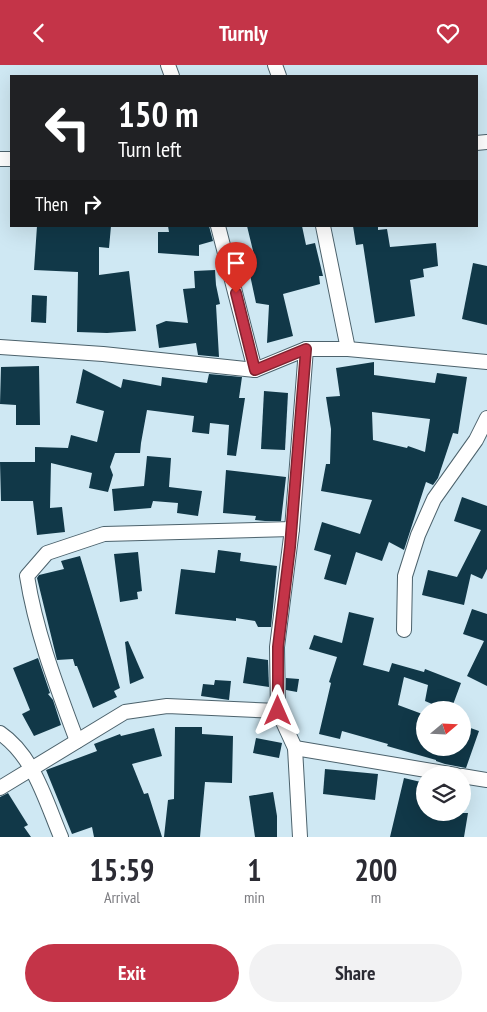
<!DOCTYPE html>
<style>
:root{--surface:#fff;--page:#f2f2f3;--text:#2b2b33;--muted:#7c7c81;--accent:#c43448}
body{margin:0;font-family:"PT Sans Narrow",sans-serif;background:var(--page);color:var(--text);height:100vh;display:flex;flex-direction:column;font-size:19px;white-space:nowrap}
*{box-sizing:border-box;margin:0}
p{font-size:16px;color:var(--muted)}
.icon{flex:none;width:28px;height:28px;fill:none;stroke:currentColor;stroke-width:2;stroke-linecap:round;stroke-linejoin:round}
.map{position:relative;height:772px;overflow:hidden}
.drawer{display:flex;flex-direction:column;background:var(--surface);flex:1}
.drawer>*{flex:none}
.guide{position:absolute;left:10px;top:10px;width:468px;height:152px;border-radius:0px;box-shadow:0 5px 20px #0002;background:#202124;color:#fff;overflow:hidden}
.needle{width:32px;rotate:71deg}
.controls{position:absolute;left:416px;top:636px;display:grid;gap:10px}
.controls a{display:grid;place-items:center;width:55px;height:55px;border-radius:50%;background:var(--surface);box-shadow:0 5px 20px #0002;font-size:25px}
.pin{position:absolute;display:grid;place-items:center;width:42px;height:42px;color:#fff;margin:-51px -21px;border-radius:50% 50% 50% 0;rotate:-45deg;box-shadow:0 0 5px #0007}
.pin .icon{rotate:45deg}
.me{position:absolute;width:55px;margin:-28px;rotate:0deg;stroke-linejoin:round;filter:drop-shadow(0 0 4px #0008)}
.turn{display:flex;align-items:center;gap:18px;height:105px;padding:0 25px;font-size:22px}
.turn .icon{width:65px;height:65px;stroke-width:2.5}
.turn b{display:block;font-size:35px;line-height:42px}
.then{display:flex;align-items:center;height:48px;padding:0 25px;background:#0003;gap:10px;font-size:19px}
.eta{display:flex;justify-content:space-evenly;align-items:center;height:85px;text-align:center}
.eta b{font-size:30px;font-weight:700;line-height:35px}
.cta{display:flex;gap:10px;margin-top:auto;padding:10px 25px}
.cta a{flex:1;height:58px;border-radius:30px;background:var(--accent);color:#fff;font-size:20px;font-weight:700;line-height:58px;text-align:center}
.cta a+a{background:var(--page);color:var(--text)}
header{display:flex;justify-content:space-between;align-items:center;height:65px;padding:0 25px;background:var(--accent);color:#fff;font-size:22px;font-weight:700}
.map>svg:first-child{display:block}
.building{fill:#113848;fill-rule:evenodd}
.lines{fill:none;stroke-linecap:round;stroke-linejoin:round}
.street-casing{stroke:#4c626c;stroke-width:16}
.street{stroke:#fff;stroke-width:14}
.route-casing{stroke:#7f222f;stroke-width:12}
.route{stroke:#c43448;stroke-width:9}
</style>
<header><svg class="icon" aria-label="back" viewBox="0 0 24 24"><path d="M15 5l-7 7 7 7"/></svg>Turnly<svg class="icon" aria-label="heart" viewBox="0 0 24 24"><path d="M12 20l-8-8c-3-5 5-10 8-4 3-6 11-1 8 4z"/></svg></header>
<div class="map">
<svg width="487" height="772" viewBox="0 0 487 772">
<rect width="100%" height="100%" fill="#cfe8f3"/>
<g class="building">
<polygon points="37,161 111,161 109,183 99,182 99,210 129,206 136,266 107,268 77,267 78,207 34,205"/>
<polygon points="168,161 209,161 213,176 199,180 199,191 158,188 158,167 169,167"/>
<polygon points="247,161 302,161 306,180 315,178 323,211 319,211 320,219 283,229 293,271 267,278 269,240 256,238 247,196 255,194"/>
<polygon points="353,161 378,161 378,165 387,164 390,182 436,178 438,201 423,204 424,212 410,215 415,251 375,258 363,179 356,180"/>
<polygon points="473,198 487,201 487,260 462,254"/>
<polygon points="215,205 216,220 220,239 216,240 219,292 198,290 196,278 159,283 156,260 166,256 188,258 183,224 195,223 194,206"/>
<polygon points="32,230 47,231 46,258 31,257"/>
<path d="M374 297V310L435 318 437 308 467 312 458 369 453 368 438 413 433 420 426 417 404 485 389 477 382 496 356 487 346 520 324 514 331 490 314 485 322 457 360 469 372 435 321 426 326 399H330L331 364 326 332 340 331 336 303ZM372 347 430 354 425 387 408 381 407 383 373 375Z"/>
<polygon points="39,301 40,360 16,360 16,340 0,339 1,302"/>
<polygon points="83,304 121,323 123,314 161,321 162,312 207,318 209,309 242,312 239,333 245,333 236,391 227,390 229,360 210,358 209,369 192,367 194,351 147,345 141,378 140,388 115,388 110,402 113,410 108,427 89,423 92,408 51,398 50,443 62,442 65,467 37,470 33,436 1,436 0,397 35,397 35,382 68,383 71,370 97,377 104,346 76,338"/>
<polygon points="264,326 288,328 285,385 261,384"/>
<polygon points="147,391 171,393 169,422 202,426 198,451 177,448 178,438 153,436 151,443 114,446 112,424 144,421"/>
<polygon points="226,405 286,412 281,456 265,456 255,455 256,451 223,448"/>
<polygon points="462,432 487,441 487,504 482,514 471,509 464,540 422,530 428,505 457,512 481,465 454,456"/>
<polygon points="218,485 241,488 240,496 277,501 271,562 258,562 255,556 236,553 236,556 175,549 181,504 215,508"/>
<polygon points="138,487 142,526 137,527 138,534 120,537 114,489"/>
<polygon points="80,491 120,623 114,626 117,632 93,643 77,601 75,601 73,594 57,595 37,513 39,510 64,504 61,496"/>
<polygon points="472,544 487,549 487,621 467,611 484,576 463,569"/>
<polygon points="349,547 374,553 363,600 389,607 392,598 424,607 425,604 461,618 451,645 446,645 425,636 428,620 404,612 398,640 425,650 425,682 462,682 462,660 479,666 466,703 445,699 436,696 436,695 387,681 388,679 342,666 340,674 319,669 331,618 329,617 337,592 309,584 314,570 342,578"/>
<polygon points="128,576 144,613 130,619 125,577"/>
<polygon points="247,592 268,595 269,622 243,618"/>
<polygon points="38,593 50,628 48,629 53,635 61,660 34,671 22,649 30,645 13,603"/>
<polygon points="286,613 299,614 297,627 286,625"/>
<polygon points="215,615 231,616 229,635 201,631 203,619 214,620"/>
<polygon points="175,662 202,662 202,669 233,671 232,718 205,717 200,772 164,772 168,735 174,734"/>
<polygon points="154,663 162,691 132,699 144,729 148,728 162,772 94,772 92,762 72,769 46,705 97,686 94,679 120,669 121,671"/>
<polygon points="256,673 282,678 279,693 253,688"/>
<polygon points="325,704 378,709 375,735 323,729"/>
<polygon points="404,713 425,718 425,748 468,748 464,772 390,772"/>
<polygon points="273,727 277,751 277,772 255,772 249,731"/>
<polygon points="8,728 28,760 24,762 31,772 0,772 0,732"/>
</g>
<g class="lines">
<g class="street-casing">
<g id="street">
<polyline points="168,0 172,11"/>
<polyline points="275,0 279,11"/>
<polyline points="476,78 487,77"/>
<polyline points="0,94 11,94"/>
<polyline points="218,161 255,305"/>
<polyline points="323,161 348,284"/>
<polyline points="0,282 103,289 255,305 306,284 348,284 487,297"/>
<polyline points="404,565 405,511 418,470 434,434 476,375 487,353"/>
<path d="M0 668C34 691 46 737 61 772"/>
<path d="M77 676C57 622 36 568 27 511L47 488 104 469 292 464"/>
<polyline points="295,683 456,710"/>
<polyline points="462,711 487,715"/>
<polyline points="0,723 125,647 167,641 278,646"/>
<polyline points="300,772 295,683 278,646 277,582 292,464 306,284"/>
</g>
</g>
<use href="#street" class="street"/>
</g>
<g class="lines">
<g class="route-casing">
<polyline id="route" points="236,228 255,305 306,284 290,482 278,582 278,646"/>
</g>
<use href="#route" class="route"/>
</g>
</svg>
<div class="controls">
<a><svg class="needle" viewBox="-14 -14 28 28"><path d="M0-13l5 13h-10z" fill="#e53935"/><path d="M0 13l5-13h-10z" fill="#7c7c81"/></svg></a>
<a><svg class="icon" aria-label="layers" viewBox="0 0 24 24"><path d="M12 4l9 5-9 5-9-5zM3 14l9 5 9-5"/></svg></a>
</div>
<div class="pin" style="left:236px;top:228px;background:#d93025"><svg class="icon" aria-label="arrive" viewBox="0 0 24 24"><path d="M6 21V4h12l-3 4 3 4H6"/></svg></div>
<svg class="me" style="left:278px;top:646px" viewBox="-20 -20 40 40"><path d="M0-17L14 15 0 8-14 15z" fill="#c43448" stroke="#fff" stroke-width="4"/></svg>
<div class="guide">
<div class="turn"><svg class="icon" aria-label="left" viewBox="0 0 24 24"><path d="M17 20v-9H6M10 6l-5 5 5 5"/></svg><div><b>150 m</b>Turn left</div></div>
<div class="then">Then<svg class="icon" aria-label="right" viewBox="0 0 24 24"><path d="M7 20v-9h11M14 6l5 5-5 5"/></svg></div>
</div>
</div>
<section class="drawer">
<div class="eta">
<div><b>15:59</b><p>Arrival</p></div>
<div><b>1</b><p>min</p></div>
<div><b>200</b><p>m</p></div>
</div>
<div class="cta"><a>Exit</a><a>Share</a></div>
</section>
